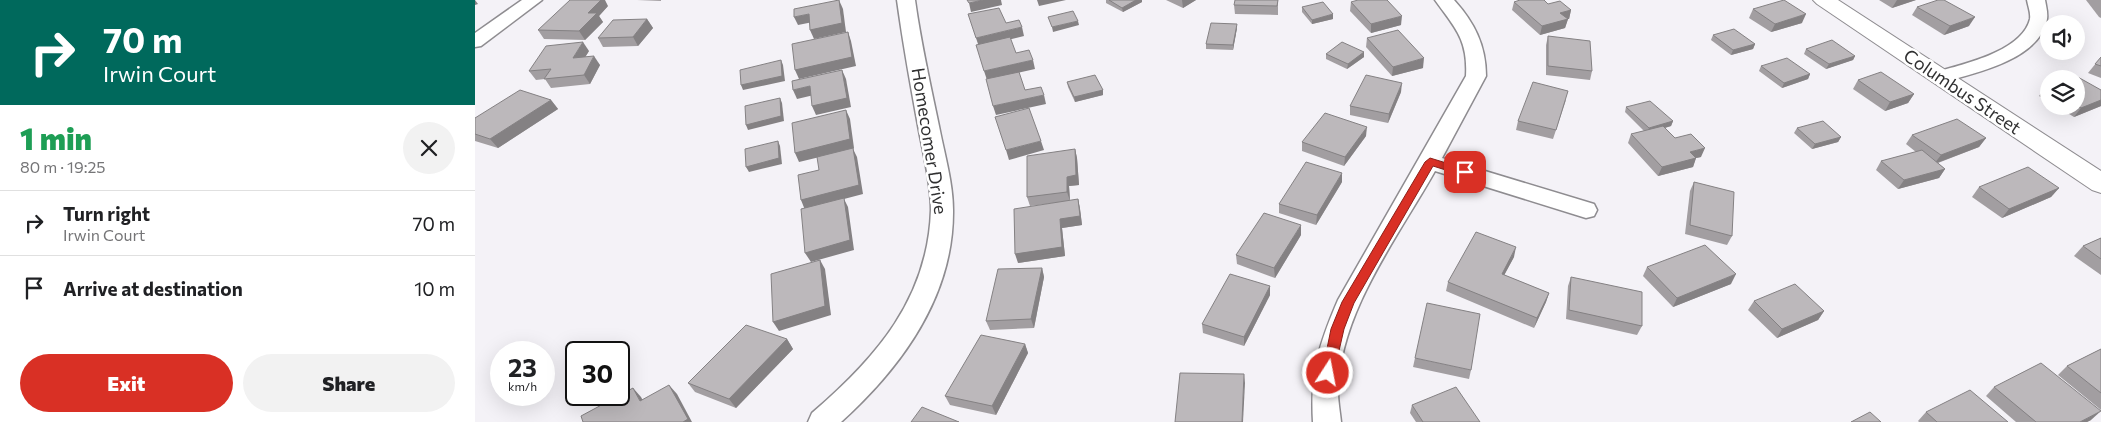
<!DOCTYPE html>
<meta charset="utf-8">
<style>
:root{--surface:#fff;--page:#f2f2f2;--text:#202124;--muted:#757577;--line:#e0e0e0;--accent:#d93025}
body{margin:0;font-family:Commissioner,sans-serif;background:var(--page);color:var(--text);height:100vh;display:flex;flex-direction:column;font-size:19px;white-space:nowrap}
*{box-sizing:border-box;margin:0}
p{font-size:16px;color:var(--muted)}
.icon{flex:none;width:28px;height:28px;fill:none;stroke:currentColor;stroke-width:2;stroke-linecap:round;stroke-linejoin:round}
.map{position:relative;flex:1;overflow:hidden}
.details{display:flex;flex-direction:column;background:var(--surface);width:475px}
.details>*{flex:none}
.top-card{background:#00695c;color:#fff;overflow:hidden}
.tools{position:absolute;left:1565px;top:15px;display:grid;gap:10px}
.tools a{display:grid;place-items:center;width:45px;height:45px;border-radius:50%;background:var(--surface);box-shadow:0 5px 20px #0002;font-size:25px}
.speed{position:absolute;left:15px;top:341px;display:flex;gap:10px;font-size:25px;font-weight:700;text-align:center}
.speed>*{display:grid;place-content:center;width:65px;height:65px;border-radius:50%;background:var(--surface);box-shadow:0 5px 20px #0002;line-height:1}
.speed small{font-size:12px;font-weight:400}
.speed .limit{border:2px solid #111;border-radius:8px;background:#fff;color:#111}
.pin{position:absolute;display:grid;place-items:center;width:42px;height:42px;color:#fff;margin:-21px;border-radius:10px;box-shadow:0 2px 8px #0006}
.me{position:absolute;width:55px;margin:-28px;rotate:11deg;stroke-linejoin:round;filter:drop-shadow(0 0 4px #0008)}
.turn{display:flex;align-items:center;gap:18px;height:105px;padding:0 20px;font-size:22px}
.turn .icon{width:65px;height:65px;stroke-width:2.5}
.turn b{display:block;font-size:35px;line-height:42px}
.round{display:grid;place-items:center;flex:none;width:52px;height:52px;border-radius:26px;background:var(--page)}
.summary{display:flex;align-items:center;justify-content:space-between;height:85px;padding:0 20px}
h1{font-size:30px;font-weight:800;line-height:38px;color:#1e9e55}
.action{display:flex;gap:10px;margin-top:auto;padding:10px 20px}
.action a{flex:1;height:58px;border-radius:30px;background:var(--accent);color:#fff;font-size:20px;font-weight:800;line-height:58px;text-align:center}
.action a+a{background:var(--page);color:var(--text)}
ul{padding:0;list-style:none}
li{display:flex;align-items:center;gap:15px;height:65px;padding:0 20px;border-top:1px solid var(--line)}
li div{flex:1}
li b{display:block;font-size:19px}
li em{font-style:normal}
main{display:flex;flex:1;min-height:0}
.map>svg:first-child{display:block}
.lines{fill:none;stroke-linecap:round;stroke-linejoin:round}
.minor-casing{stroke:#8e8c90;stroke-width:3}
.secondary-casing{stroke:#8e8c90;stroke-width:2}
.minor{fill:#fff;fill-rule:evenodd}
.secondary{fill:#fff;fill-rule:evenodd}
.wall{fill:#a29ea1}
.shaded-wall{fill:#848183}
.building{fill:#bcb8bb;stroke:#848183}
.route{fill:#d93025;stroke:#8d1f18}
.labels{text-anchor:middle;stroke-width:5;stroke-linejoin:round;paint-order:stroke}
.street-label{font-size:18px;fill:#303031;stroke:#fff}
</style>
<main>
<section class="details">
<div class="top-card">
<div class="turn"><svg class="icon" aria-label="right" viewBox="0 0 24 24"><path d="M7 20v-9h11M14 6l5 5-5 5"/></svg><div><b>70 m</b>Irwin Court</div></div>
</div>
<div class="summary"><div><h1>1 min</h1><p>80 m · 19:25</p></div><a class="round"><svg class="icon" aria-label="close" viewBox="0 0 24 24"><path d="M6 6l12 12M18 6L6 18"/></svg></a></div>
<ul>
<li><svg class="icon" aria-label="right" viewBox="0 0 24 24"><path d="M7 20v-9h11M14 6l5 5-5 5"/></svg><div><b>Turn right</b><p>Irwin Court</p></div><em>70 m</em></li>
<li><svg class="icon" aria-label="arrive" viewBox="0 0 24 24"><path d="M6 21V4h12l-3 4 3 4H6"/></svg><div><b>Arrive at destination</b></div><em>10 m</em></li>
</ul>
<div class="action"><a>Exit</a><a>Share</a></div>
</section>
<div class="map">
<svg width="1626" height="422" viewBox="0 0 1626 422">
<rect width="100%" height="100%" fill="#f4f2f7"/>
<g class="lines">
<g class="minor-casing">
<g id="minor">
<polygon points="47,0 67,0 6,46 0,47 0,33"/>
<path d="M422 0H440C446 44 456 87 465 131 470 156 478 184 478 210 479 295 427 367 366 422H333L337 413C401 358 453 299 456 210 456 184 449 157 444 131 436 88 428 44 422 0Z"/>
<path d="M960 0H979C999 22 1011 45 1011 76L967 158 1119 204 1122 210 1119 216 1111 218 960 171C923 237 864 313 863 392 863 402 865 412 866 422H838C835 373 844 344 863 300L991 76C993 39 980 28 960 0Z"/>
<path d="M1552 0H1570C1571 6 1573 13 1572 19 1565 60 1498 74 1464 83L1457 81 1454 77 1457 73C1486 65 1547 52 1555 19 1556 13 1553 6 1552 0Z"/>
</g>
</g>
<g class="secondary-casing">
<polygon id="secondary" points="1338,0 1363,0 1626,171 1626,193 1617,190 1342,4"/>
</g>
<use href="#minor" class="minor"/>
<use href="#secondary" class="secondary"/>
</g>
<g class="wall">
<polygon points="162,0 186,0 186,1"/>
<polygon points="631,0 667,0 667,2 648,12 631,3"/>
<polygon points="691,0 721,0 708,8"/>
<polygon points="803,0 803,15 760,14 759,5"/>
<polygon points="1404,0 1441,0 1417,8"/>
<polygon points="1611,0 1626,0 1626,18 1624,17"/>
<polygon points="876,2 926,25 896,33 875,11"/>
<polygon points="1039,2 1073,4 1096,10 1094,19 1093,19 1090,28 1065,35 1037,10"/>
<polygon points="133,6 124,16 128,22 110,40 69,39 63,30"/>
<polygon points="827,7 858,19 837,24 827,12"/>
<polygon points="1442,7 1494,26 1469,35 1437,15"/>
<polygon points="1278,9 1327,23 1296,32 1274,18"/>
<polygon points="172,19 178,28 163,46 128,47 123,38"/>
<polygon points="762,28 758,50 731,49 731,44"/>
<polygon points="1238,35 1280,44 1278,49 1256,55 1236,40"/>
<polygon points="1073,36 1117,71 1115,80 1071,75 1071,45"/>
<polygon points="892,38 948,68 917,76 891,47"/>
<polygon points="1331,49 1380,56 1378,60 1351,69 1329,54"/>
<polygon points="114,51 110,57 125,65 115,84 76,88 70,79 61,80 54,71"/>
<polygon points="889,52 889,57 872,69 851,59 851,54"/>
<polygon points="1626,57 1626,78 1613,73"/>
<polygon points="1286,66 1335,74 1333,79 1307,88 1284,71"/>
<polygon points="1601,79 1626,90 1626,106 1599,117 1581,106 1601,106"/>
<polygon points="1383,80 1439,94 1433,103 1410,111 1378,89"/>
<polygon points="592,82 628,90 628,95 600,102 593,87"/>
<polygon points="1574,86 1574,102 1564,96 1571,87"/>
<polygon points="926,92 913,123 875,115 875,106"/>
<polygon points="76,100 83,109 23,148 0,141 0,118"/>
<polygon points="1091,100 1078,139 1041,130 1043,121"/>
<polygon points="1151,107 1198,121 1196,126 1190,128 1200,138 1226,157 1221,158 1218,167 1183,176 1153,143 1156,134 1169,131 1150,112"/>
<polygon points="1322,128 1366,137 1363,142 1337,149 1319,133"/>
<polygon points="1437,135 1511,138 1504,147 1463,163 1470,169 1464,178 1423,189 1401,170 1406,161 1441,152 1431,144"/>
<polygon points="891,136 869,166 827,151 827,142"/>
<polygon points="600,149 602,158 604,185 594,186 595,201 603,199 605,209 607,225 587,228 590,256 543,263 580,203 555,206 552,197"/>
<polygon points="867,182 841,225 804,213 804,204"/>
<polygon points="1219,182 1257,236 1252,245 1210,234 1215,191"/>
<polygon points="1504,187 1584,188 1576,197 1527,218 1497,197"/>
<polygon points="826,235 800,278 762,264 761,255"/>
<polygon points="1626,238 1626,275 1599,256 1608,246"/>
<polygon points="1039,257 1029,275 1074,293 1071,302 1059,328 971,291 973,282"/>
<polygon points="1172,267 1256,284 1198,307 1168,276"/>
<polygon points="567,268 569,277 559,328 515,330 511,321"/>
<polygon points="1096,277 1167,326 1162,335 1091,319 1093,286"/>
<polygon points="795,286 795,295 769,346 728,333 727,324"/>
<polygon points="1279,301 1349,311 1343,320 1302,338 1273,310"/>
<polygon points="312,339 318,349 261,408 220,392 213,383"/>
<polygon points="550,344 553,353 521,415 475,405 470,396"/>
<polygon points="1626,349 1626,410 1583,375 1592,366"/>
<polygon points="940,358 996,370 994,379 938,367"/>
<polygon points="1519,387 1616,420 1612,422 1541,422 1511,396"/>
<polygon points="937,405 1005,422 941,422 935,413"/>
<polygon points="1451,412 1533,422 1444,422 1443,421"/>
</g>
<g class="shaded-wall">
<polygon points="0,0 3,4 0,5"/>
<polygon points="126,0 130,0 133,6 124,16 128,22 110,40 104,31 113,13"/>
<polygon points="364,0 368,9 371,32 339,39 335,30"/>
<polygon points="508,0 526,0 527,5 496,12 494,3"/>
<polygon points="562,0 591,0 564,6"/>
<polygon points="661,0 667,0 667,2 648,12 647,8"/>
<polygon points="707,0 721,0 708,8"/>
<polygon points="1422,0 1441,0 1417,8"/>
<polygon points="1096,10 1094,19 1093,19 1090,28 1065,35 1067,26 1085,13"/>
<polygon points="334,14 338,22 323,25 319,17"/>
<polygon points="858,14 858,19 837,24 837,20"/>
<polygon points="1331,14 1327,23 1296,32 1300,24"/>
<polygon points="927,16 926,25 896,33 896,24"/>
<polygon points="1500,17 1494,26 1469,35 1475,26"/>
<polygon points="172,19 178,28 163,46 158,37"/>
<polygon points="603,21 604,25 578,32 577,27"/>
<polygon points="762,24 762,28 758,50 758,45"/>
<polygon points="547,27 549,36 504,47 501,38"/>
<polygon points="373,32 376,41 381,66 324,79 320,70"/>
<polygon points="108,42 114,51 104,67 98,58"/>
<polygon points="1280,44 1278,49 1256,55 1258,50"/>
<polygon points="889,52 889,57 872,69 873,64"/>
<polygon points="119,56 125,65 115,84 109,75"/>
<polygon points="1380,56 1378,60 1351,69 1354,64"/>
<polygon points="949,58 948,68 917,76 918,67"/>
<polygon points="306,60 308,65 310,81 268,90 266,85"/>
<polygon points="558,60 560,69 512,80 509,71"/>
<polygon points="367,70 371,79 376,107 341,115 337,106"/>
<polygon points="1335,74 1333,79 1307,88 1309,83"/>
<polygon points="927,83 926,92 913,123 914,114"/>
<polygon points="335,86 339,95 322,99 318,90"/>
<polygon points="628,90 628,95 600,102 599,97"/>
<polygon points="1439,94 1433,103 1410,111 1415,102"/>
<polygon points="569,95 571,104 521,115 518,106"/>
<polygon points="305,98 307,103 309,121 273,130 271,125"/>
<polygon points="76,100 83,109 23,148 15,139"/>
<polygon points="1626,100 1626,106 1599,117 1606,108"/>
<polygon points="371,110 375,119 379,148 378,149 382,157 388,194 369,199 373,207 379,250 336,262 330,253 330,210 326,200 378,149 324,162 320,153"/>
<polygon points="1198,121 1196,126 1172,133 1174,128"/>
<polygon points="892,127 891,136 869,166 870,157"/>
<polygon points="1366,137 1363,142 1337,149 1340,144"/>
<polygon points="1511,138 1504,147 1459,164 1466,155"/>
<polygon points="303,141 305,146 307,164 274,172 271,167"/>
<polygon points="566,141 569,150 534,160 531,150"/>
<polygon points="1230,148 1226,157 1221,158 1218,167 1183,176 1187,167 1215,152"/>
<polygon points="600,149 602,158 604,185 594,186 595,201 592,192 592,177"/>
<polygon points="1470,169 1464,178 1423,189 1429,180"/>
<polygon points="867,173 867,182 841,225 842,215"/>
<polygon points="1584,188 1576,197 1527,218 1534,209"/>
<polygon points="603,199 605,209 607,225 587,228 590,256 543,263 540,254 585,219"/>
<polygon points="826,225 826,235 800,278 799,268"/>
<polygon points="1041,247 1039,257 1025,283 1027,274"/>
<polygon points="345,260 350,269 356,315 304,331 298,322"/>
<polygon points="567,268 569,277 559,328 556,319"/>
<polygon points="1261,274 1256,284 1198,307 1202,298"/>
<polygon points="795,286 795,295 769,346 769,337"/>
<polygon points="1074,293 1071,302 1059,328 1062,318"/>
<polygon points="1349,311 1343,320 1302,338 1307,329"/>
<polygon points="312,339 318,349 261,408 254,399"/>
<polygon points="550,344 553,353 521,415 517,406"/>
<polygon points="769,374 770,383 768,422 767,422"/>
<polygon points="194,385 202,394 217,422 208,422"/>
<polygon points="158,388 166,397 173,410 165,401"/>
<polygon points="1626,411 1616,420 1612,422 1605,422"/>
</g>
<g class="building">
<polygon points="95,0 126,0 113,13 122,13 104,31 63,30"/>
<polygon points="364,0 367,23 335,30 334,14 319,17 319,9"/>
<polygon points="492,0 508,0 494,3"/>
<polygon points="634,0 661,0 647,8"/>
<polygon points="760,0 803,0 802,6 759,5"/>
<polygon points="883,0 912,0 927,16 896,24 876,2"/>
<polygon points="1045,0 1069,0 1073,4 1085,1 1096,10 1085,13 1093,19 1067,26 1039,2"/>
<polygon points="1309,0 1331,14 1300,24 1278,9"/>
<polygon points="1463,0 1469,0 1500,17 1475,26 1442,7"/>
<polygon points="848,2 858,14 837,20 827,7"/>
<polygon points="524,8 531,23 544,20 547,27 501,38 493,14"/>
<polygon points="598,11 603,21 577,27 573,17"/>
<polygon points="172,19 158,37 123,38 138,20"/>
<polygon points="736,23 762,24 758,45 731,44"/>
<polygon points="1259,29 1280,44 1258,50 1238,35"/>
<polygon points="923,30 949,58 918,67 892,38"/>
<polygon points="373,32 377,57 320,70 317,44"/>
<polygon points="1073,36 1115,41 1117,71 1073,66"/>
<polygon points="535,37 541,53 554,50 558,60 509,71 501,45"/>
<polygon points="1357,40 1380,56 1354,64 1331,49"/>
<polygon points="108,42 98,58 119,56 109,75 69,79 76,69 54,71 71,46"/>
<polygon points="867,42 889,52 873,64 851,54"/>
<polygon points="1626,57 1626,66 1620,64"/>
<polygon points="1312,58 1335,74 1309,83 1286,66"/>
<polygon points="306,60 307,76 266,85 265,70"/>
<polygon points="367,70 372,98 337,106 335,86 318,90 317,81"/>
<polygon points="544,72 550,90 566,87 569,95 518,106 511,79"/>
<polygon points="1406,72 1439,94 1415,102 1383,80"/>
<polygon points="620,75 628,90 599,97 592,82"/>
<polygon points="891,75 927,83 914,114 875,106"/>
<polygon points="1601,76 1626,90 1626,100 1606,108 1601,105 1601,79 1592,79"/>
<polygon points="1058,82 1093,91 1081,130 1043,121"/>
<polygon points="45,90 76,100 15,139 0,134 0,118"/>
<polygon points="305,98 306,116 271,125 270,106"/>
<polygon points="1175,101 1198,121 1174,128 1151,107"/>
<polygon points="554,108 566,141 531,150 520,117"/>
<polygon points="371,110 375,139 320,153 317,123"/>
<polygon points="850,113 892,127 870,157 827,142"/>
<polygon points="1482,119 1511,138 1466,155 1437,135"/>
<polygon points="1348,121 1366,137 1340,144 1322,128"/>
<polygon points="1188,126 1200,138 1216,134 1230,148 1215,152 1221,158 1187,167 1156,134"/>
<polygon points="303,141 304,158 271,167 270,149"/>
<polygon points="378,148 384,185 326,200 323,175 344,170 342,157"/>
<polygon points="600,149 601,175 592,177 592,192 552,197 552,156"/>
<polygon points="1447,150 1470,169 1429,180 1406,161"/>
<polygon points="831,162 867,173 842,215 804,204"/>
<polygon points="1553,167 1584,188 1534,209 1504,187"/>
<polygon points="1219,182 1259,192 1257,236 1215,225"/>
<polygon points="369,198 375,240 330,253 326,209"/>
<polygon points="603,199 605,216 585,219 587,247 540,254 539,209"/>
<polygon points="789,213 826,225 799,268 761,255"/>
<polygon points="1001,232 1041,247 1027,274 1074,293 1062,318 973,282"/>
<polygon points="1626,238 1626,259 1608,246"/>
<polygon points="1230,245 1261,274 1202,298 1172,267"/>
<polygon points="345,260 350,306 298,322 296,274"/>
<polygon points="567,268 556,319 511,321 523,269"/>
<polygon points="755,274 795,286 769,337 727,324"/>
<polygon points="1096,277 1167,292 1167,326 1094,310"/>
<polygon points="1320,284 1349,311 1307,329 1279,301"/>
<polygon points="952,303 1005,314 996,370 940,358"/>
<polygon points="271,325 312,339 254,399 213,383"/>
<polygon points="506,335 550,344 517,406 470,396"/>
<polygon points="1626,349 1626,393 1592,366"/>
<polygon points="1566,363 1626,411 1605,422 1561,422 1519,387"/>
<polygon points="705,373 769,374 767,422 700,422"/>
<polygon points="194,385 213,419 208,422 108,422 106,416 158,388 165,401"/>
<polygon points="981,387 1005,422 948,422 937,405"/>
<polygon points="1495,390 1533,422 1462,422 1451,412"/>
<polygon points="447,407 484,422 436,422"/>
<polygon points="1395,412 1406,422 1376,422"/>
</g>
<polygon class="route" points="955,158 994,170 995,172 990,176 958,166 879,303 869,329 858,377 849,377 847,373 856,329 867,302 950,162"/>
<g class="labels">
<g class="street-label">
<text transform="translate(1487 92) rotate(34)" y="6">Columbus Street</text>
<text transform="translate(454 141) rotate(81)" y="6">Homecomer Drive</text>
</g>
</g>
</svg>
<div class="tools">
<a><svg class="icon" aria-label="sound" viewBox="0 0 24 24"><path d="M4 9h4l5-4v14l-5-4H4zM17 9q2 3 0 6"/></svg></a>
<a><svg class="icon" aria-label="layers" viewBox="0 0 24 24"><path d="M12 4l9 5-9 5-9-5zM3 14l9 5 9-5"/></svg></a>
</div>
<div class="speed"><div>23<small>km/h</small></div><div class="limit">30</div></div>
<div class="pin" style="left:990px;top:172px;background:#d93025"><svg class="icon" aria-label="arrive" viewBox="0 0 24 24"><path d="M6 21V4h12l-3 4 3 4H6"/></svg></div>
<svg class="me" style="left:853px;top:373px" viewBox="-20 -20 40 40"><circle r="17" fill="#d93025" stroke="#fff" stroke-width="3"/><path d="M0-11L8 9 0 5-8 9z" fill="#fff"/></svg>
</div>
</main>
